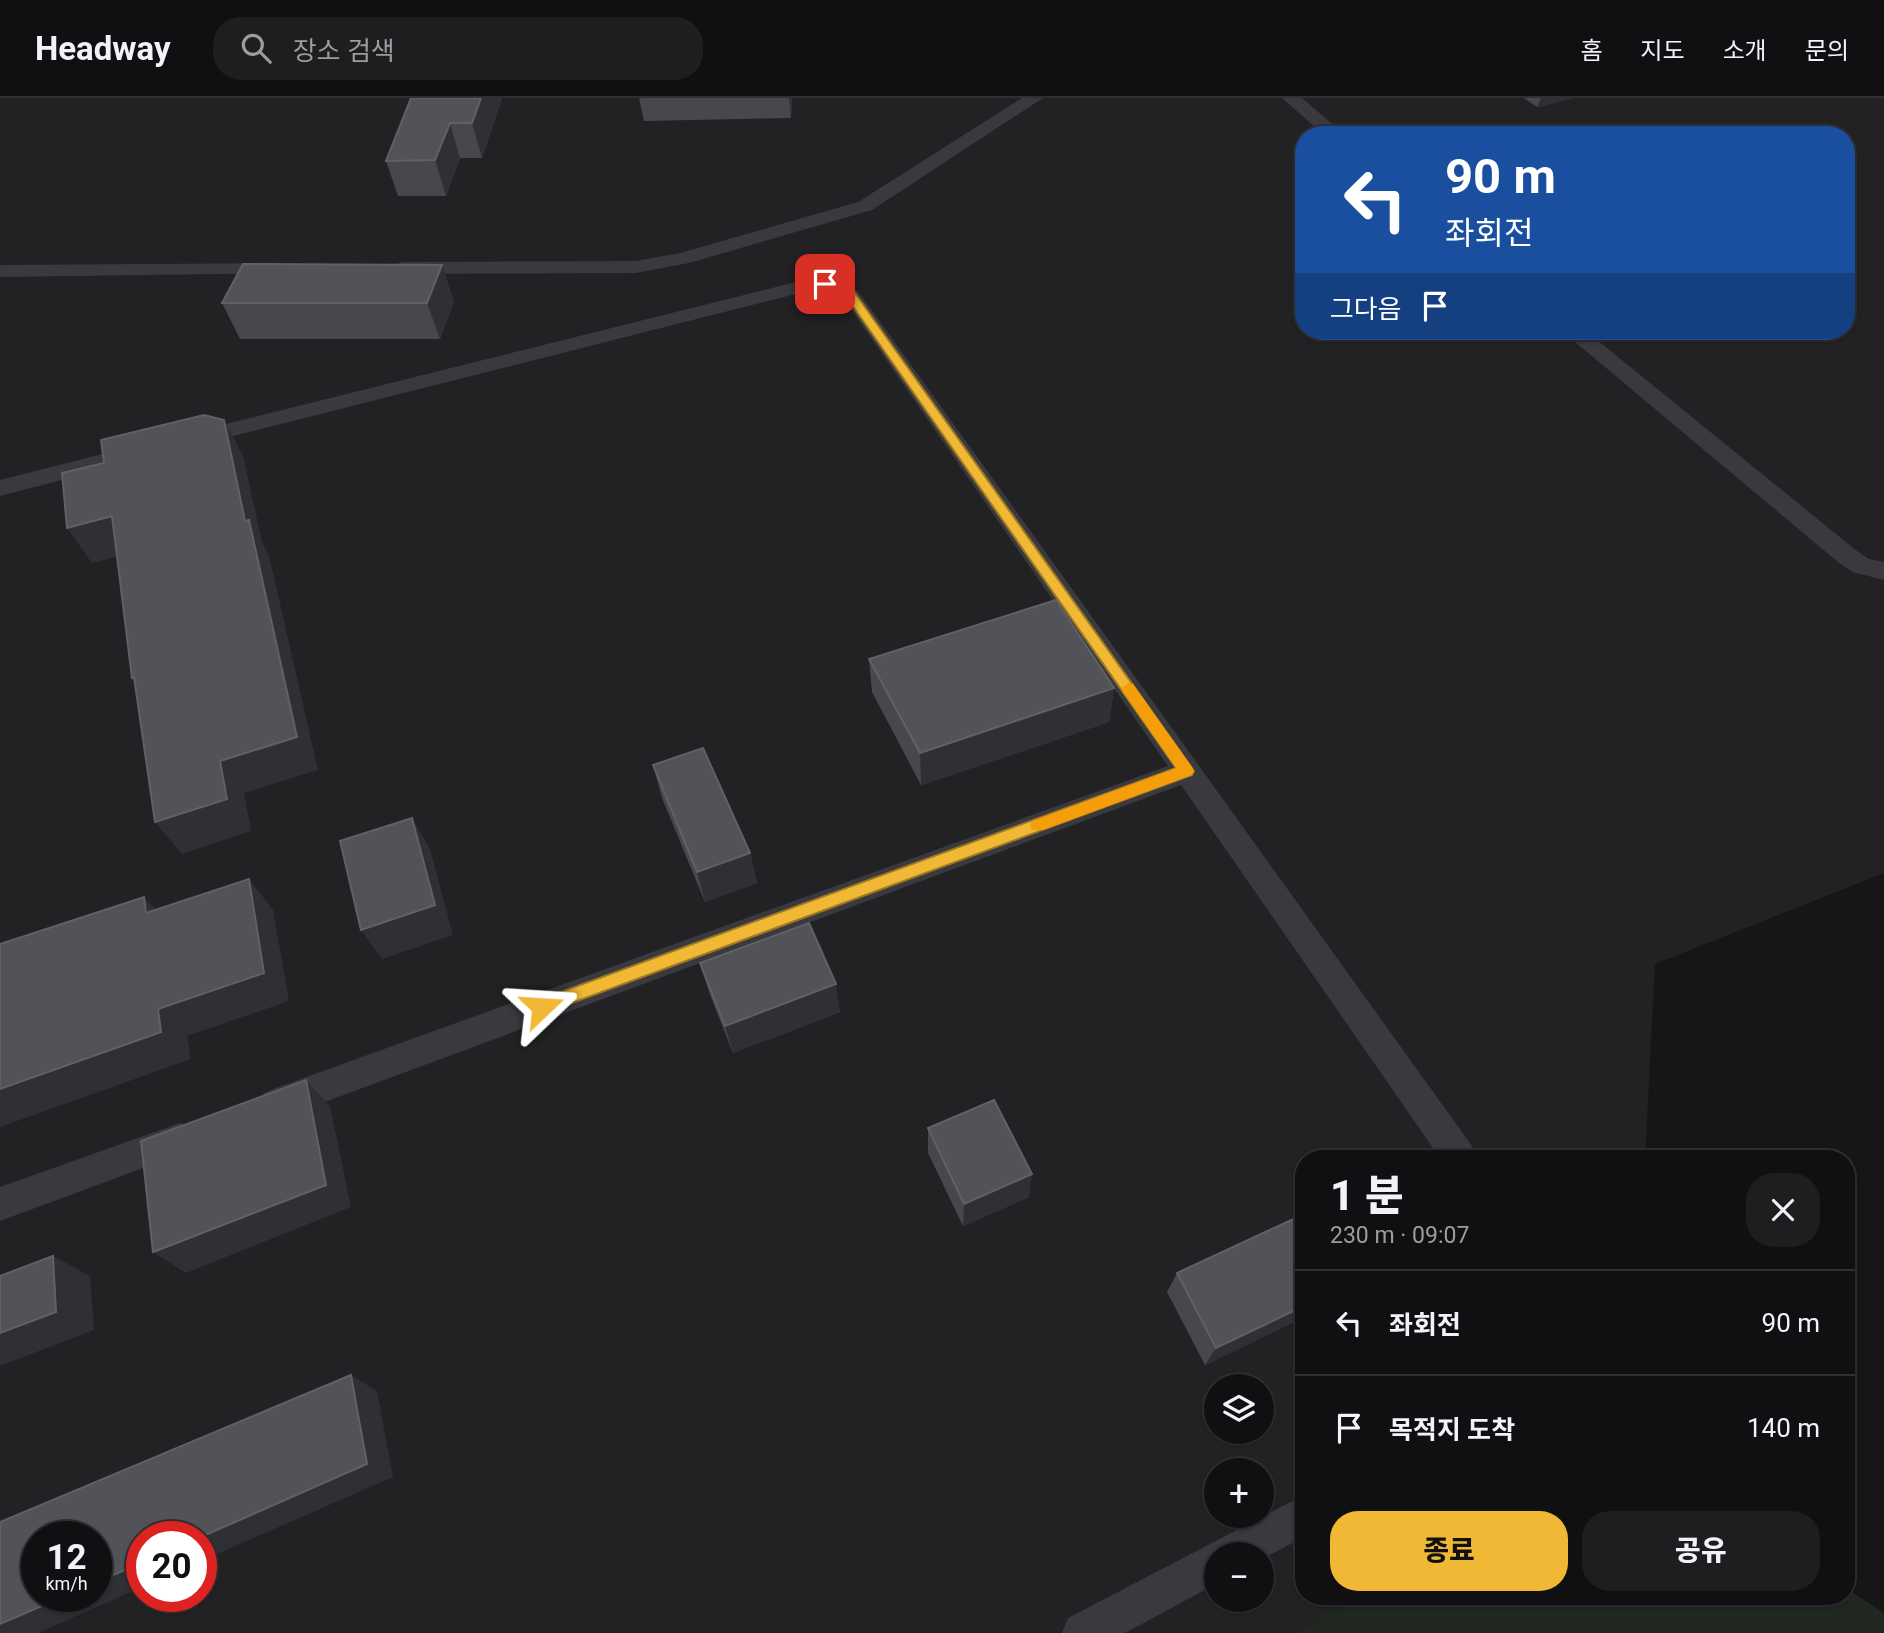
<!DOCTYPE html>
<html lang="ko">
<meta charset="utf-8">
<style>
:root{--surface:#101012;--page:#1e1e20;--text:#f1f3f6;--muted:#9c9d9f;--line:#303032;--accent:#f0b835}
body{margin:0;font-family:Roboto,"Noto Sans KR",sans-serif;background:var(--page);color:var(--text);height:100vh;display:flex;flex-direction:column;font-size:26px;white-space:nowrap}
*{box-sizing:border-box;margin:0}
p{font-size:23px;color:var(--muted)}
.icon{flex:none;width:38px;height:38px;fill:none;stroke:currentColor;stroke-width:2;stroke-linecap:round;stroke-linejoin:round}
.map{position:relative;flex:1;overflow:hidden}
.drawer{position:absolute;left:1295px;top:1052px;width:560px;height:455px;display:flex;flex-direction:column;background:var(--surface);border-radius:28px;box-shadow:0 2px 5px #0004,0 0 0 2px var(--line)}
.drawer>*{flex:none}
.guide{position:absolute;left:1295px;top:28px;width:560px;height:214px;border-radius:28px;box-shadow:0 2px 5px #0004,0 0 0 2px var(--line);background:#1a4fa0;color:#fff;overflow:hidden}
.fabs{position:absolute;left:1204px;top:1276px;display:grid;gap:14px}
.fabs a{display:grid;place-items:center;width:70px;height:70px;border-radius:50%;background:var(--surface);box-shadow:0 2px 5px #0004,0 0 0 2px var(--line);font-size:35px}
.speed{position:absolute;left:21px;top:1423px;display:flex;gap:14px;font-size:35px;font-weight:700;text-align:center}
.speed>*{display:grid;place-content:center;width:91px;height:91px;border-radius:50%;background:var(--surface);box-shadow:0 2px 5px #0004,0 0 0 2px var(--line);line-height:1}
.speed small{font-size:18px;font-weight:400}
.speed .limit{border:10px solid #d22;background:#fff;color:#111}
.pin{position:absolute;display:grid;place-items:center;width:60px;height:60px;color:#fff;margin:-30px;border-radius:14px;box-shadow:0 4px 10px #0006}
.me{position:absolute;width:77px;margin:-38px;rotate:70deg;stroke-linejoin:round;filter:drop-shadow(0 0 5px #0008)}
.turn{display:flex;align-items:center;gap:24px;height:147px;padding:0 35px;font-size:32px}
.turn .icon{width:91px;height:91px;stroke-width:2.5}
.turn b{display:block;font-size:49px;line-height:60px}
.then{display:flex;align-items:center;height:66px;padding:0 35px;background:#0003;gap:14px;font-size:26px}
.round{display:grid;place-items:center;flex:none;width:74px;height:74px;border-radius:28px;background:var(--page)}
.summary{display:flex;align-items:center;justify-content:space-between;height:119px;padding:0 35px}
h1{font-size:42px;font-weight:800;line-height:52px}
.primary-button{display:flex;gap:14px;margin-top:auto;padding:14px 35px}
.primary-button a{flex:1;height:80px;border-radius:28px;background:var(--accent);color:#111;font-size:28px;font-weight:800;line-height:80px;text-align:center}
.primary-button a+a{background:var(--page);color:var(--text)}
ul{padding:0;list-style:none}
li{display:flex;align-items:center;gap:21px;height:105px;padding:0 35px;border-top:2px solid var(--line)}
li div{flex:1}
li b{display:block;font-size:26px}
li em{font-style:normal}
header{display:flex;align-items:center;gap:42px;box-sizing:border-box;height:98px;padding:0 35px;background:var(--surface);border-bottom:2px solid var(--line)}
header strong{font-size:33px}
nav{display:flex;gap:38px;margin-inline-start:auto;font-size:24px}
.search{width:490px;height:63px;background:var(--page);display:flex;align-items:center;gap:18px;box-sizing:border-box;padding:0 24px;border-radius:28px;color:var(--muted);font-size:26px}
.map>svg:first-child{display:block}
.built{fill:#222225;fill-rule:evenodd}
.green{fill:#202721}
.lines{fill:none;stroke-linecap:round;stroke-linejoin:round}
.lane{fill:#39393e;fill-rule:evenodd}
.wall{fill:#47484d}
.shaded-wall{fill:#2f3033}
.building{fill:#525358;stroke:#5f6167;stroke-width:2}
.route{fill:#f0b835;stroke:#9c7822;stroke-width:2}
.slow{fill:#f59e0b}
</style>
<header>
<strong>Headway</strong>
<div class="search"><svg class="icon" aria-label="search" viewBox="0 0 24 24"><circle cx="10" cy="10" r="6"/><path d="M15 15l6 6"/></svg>장소 검색</div>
<nav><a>홈</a><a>지도</a><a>소개</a><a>문의</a></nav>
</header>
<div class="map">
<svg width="1884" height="1535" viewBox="0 0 1884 1535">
<rect width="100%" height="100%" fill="#161618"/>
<path class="built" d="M0 0H1884V775L1655 866 1645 1060H1304V1498H1361L1294 1535H0ZM1304 37H1846V233H1304ZM1216 1288H1262V1334H1216ZM1216 1372H1262V1418H1216ZM37 1438H96V1498H37ZM142 1438H201V1498H142ZM1216 1456H1262V1502H1216Z"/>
<polygon class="green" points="1846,1490 1884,1515 1884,1535 1294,1535 1361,1498 1846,1498"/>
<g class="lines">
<g class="lane">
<polygon points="1022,0 1043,0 872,112 689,165 636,175 403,176 396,174 393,170 396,166 403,164 636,163 680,155 858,104"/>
<polygon points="1282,0 1302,0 1345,37 1324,37"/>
<polygon points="280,165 287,167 290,171 287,175 0,179 0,167"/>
<polygon points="808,181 831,182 858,193 1472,1048 1477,1060 1440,1060 1181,687 276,1022 264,1017 259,1006 264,995 276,990 1168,668 844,201 829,194 808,193 190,349 182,347 178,342 182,337 190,335"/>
<polygon points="1562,233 1586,233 1857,453 1869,461 1884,464 1884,482 1853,474 1839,465"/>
<polygon points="142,346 150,349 154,354 150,359 0,398 0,382"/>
<polygon points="180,1025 192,1030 197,1041 192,1052 0,1123 0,1089"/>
<polygon points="1304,1397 1304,1439 1262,1461 1262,1456 1216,1456 1216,1486 1125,1535 1062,1535 1068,1520"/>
</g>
</g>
<g class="wall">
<polygon points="411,0 502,0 482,60 460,60 446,98 398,98 386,63"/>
<polygon points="639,0 792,0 791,20 644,23"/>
<polygon points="1524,0 1573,0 1537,9"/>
<polygon points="454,203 440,241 240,241 222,205"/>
<polygon points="869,561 1114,590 1109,624 921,687 872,594"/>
<polygon points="653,667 750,755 757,785 705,804 662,700"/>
<polygon points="700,865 840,914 733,955 709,894"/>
<polygon points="928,1030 1029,1099 963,1128 928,1055"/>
<polygon points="1304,1116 1304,1219 1205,1267 1167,1194 1177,1175"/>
</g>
<g class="shaded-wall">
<polygon points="481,0 502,0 482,60 472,25"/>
<polygon points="789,0 792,0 791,20"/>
<polygon points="1541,0 1573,0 1537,9"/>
<polygon points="450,25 460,60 446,98 435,62"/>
<polygon points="442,167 454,203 440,241 427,205"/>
<polygon points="224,322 243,357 262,444 269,457 318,672 244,695 251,733 182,756 155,724 220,663 245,423"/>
<polygon points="112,418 136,454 92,465 67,430"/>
<polygon points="1114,590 1109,624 921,687 920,655"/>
<polygon points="412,720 430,751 453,837 382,861 361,832"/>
<polygon points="750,755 757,785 705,804 697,774"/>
<polygon points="249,781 273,812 289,903 187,938 191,961 0,1029 0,991 158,911"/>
<polygon points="144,799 172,829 146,815"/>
<polygon points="836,886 840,914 733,955 725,928"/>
<polygon points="306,982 330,1008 351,1109 186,1175 153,1154"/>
<polygon points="1032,1076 1029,1099 963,1128 964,1106"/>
<polygon points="53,1158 90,1178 94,1232 0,1268 0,1235"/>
<polygon points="1304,1208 1304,1219 1205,1267 1216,1250"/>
<polygon points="351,1277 377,1293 393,1379 201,1463 201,1439"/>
<polygon points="142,1465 142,1489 38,1535 0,1535 0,1526 65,1498 96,1498 96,1484"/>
</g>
<g class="building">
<polygon points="411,0 481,0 472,25 450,25 435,62 386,63"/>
<polygon points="243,166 442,167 427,205 222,205"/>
<polygon points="204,317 224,322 245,423 249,422 297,639 220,663 227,701 155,724 134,579 132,580 112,418 67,430 62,375 104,365 101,342"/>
<polygon points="1056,502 1114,590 920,655 869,561"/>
<polygon points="703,650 750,755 697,774 653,667"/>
<polygon points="412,720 435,807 361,832 340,743"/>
<polygon points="249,781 264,875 158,911 161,934 0,991 0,846 144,799 146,815"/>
<polygon points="809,825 836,886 725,928 700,865"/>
<polygon points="306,982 326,1087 153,1154 141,1043"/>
<polygon points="994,1002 1032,1076 964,1106 928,1030"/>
<polygon points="1443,1052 1449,1060 1424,1060"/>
<polygon points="1304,1116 1304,1208 1216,1250 1177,1175"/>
<polygon points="53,1158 56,1214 0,1235 0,1178"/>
<polygon points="351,1277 367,1366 201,1439 142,1438 142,1465 96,1484 96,1438 37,1438 37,1498 65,1498 0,1526 0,1424"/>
</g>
<polygon class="route" points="821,183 844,188 855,195 1194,673 1192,677 542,916 536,914 533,909 536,903 1176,670 847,200 837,192 821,188"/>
<polygon class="slow" points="1128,585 1133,586 1192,669 1194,673 1192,677 1043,732 1032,732 1030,727 1032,723 1176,670 1123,594 1121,590"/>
</svg>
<div class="fabs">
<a><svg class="icon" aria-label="layers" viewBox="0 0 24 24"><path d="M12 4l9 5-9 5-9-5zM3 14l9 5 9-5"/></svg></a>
<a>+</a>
<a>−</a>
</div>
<div class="speed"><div>12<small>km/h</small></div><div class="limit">20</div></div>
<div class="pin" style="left:825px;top:186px;background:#d93025"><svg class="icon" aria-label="arrive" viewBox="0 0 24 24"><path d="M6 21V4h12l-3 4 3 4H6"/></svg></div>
<svg class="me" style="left:542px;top:909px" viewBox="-20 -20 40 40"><path d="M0-17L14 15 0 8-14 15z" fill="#f0b835" stroke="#fff" stroke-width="4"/></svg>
<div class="guide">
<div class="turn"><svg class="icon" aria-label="left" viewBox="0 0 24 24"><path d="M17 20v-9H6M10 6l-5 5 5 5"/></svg><div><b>90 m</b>좌회전</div></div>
<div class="then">그다음<svg class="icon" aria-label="arrive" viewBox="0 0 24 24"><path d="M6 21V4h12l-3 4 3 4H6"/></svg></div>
</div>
<section class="drawer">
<div class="summary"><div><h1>1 분</h1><p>230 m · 09:07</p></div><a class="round"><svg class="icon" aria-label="close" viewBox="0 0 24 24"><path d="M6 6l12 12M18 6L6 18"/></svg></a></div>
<ul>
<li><svg class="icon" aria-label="left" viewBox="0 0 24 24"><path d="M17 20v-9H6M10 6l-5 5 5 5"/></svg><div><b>좌회전</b></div><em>90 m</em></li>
<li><svg class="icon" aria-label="arrive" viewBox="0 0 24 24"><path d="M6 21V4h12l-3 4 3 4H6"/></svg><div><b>목적지 도착</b></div><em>140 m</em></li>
</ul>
<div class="primary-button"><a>종료</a><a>공유</a></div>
</section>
</div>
